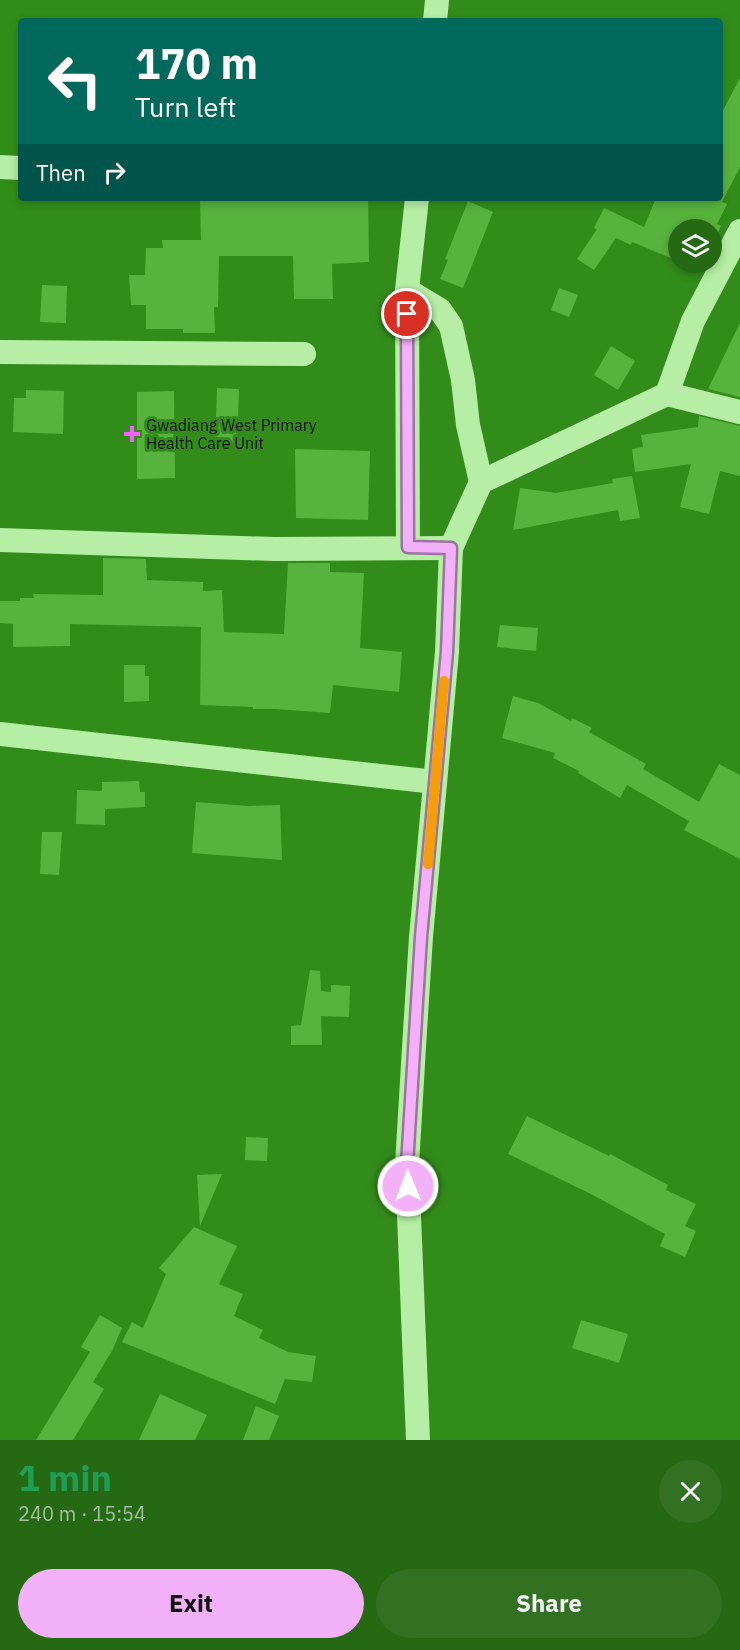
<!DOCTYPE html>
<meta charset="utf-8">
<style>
:root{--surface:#266913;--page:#327121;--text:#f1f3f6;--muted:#a4bfa0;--accent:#f3b1fa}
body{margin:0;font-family:"IBM Plex Sans",sans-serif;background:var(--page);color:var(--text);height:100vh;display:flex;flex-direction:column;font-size:22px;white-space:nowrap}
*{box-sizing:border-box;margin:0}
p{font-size:20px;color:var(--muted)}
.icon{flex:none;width:33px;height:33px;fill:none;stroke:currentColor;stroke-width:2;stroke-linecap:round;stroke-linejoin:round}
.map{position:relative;height:1440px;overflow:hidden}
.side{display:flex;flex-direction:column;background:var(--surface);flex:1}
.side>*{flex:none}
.guide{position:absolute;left:18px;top:18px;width:705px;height:183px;border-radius:6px;box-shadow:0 3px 9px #0003;background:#00695c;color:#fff;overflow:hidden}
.fabs{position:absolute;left:668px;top:219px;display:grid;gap:12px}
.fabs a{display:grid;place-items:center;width:54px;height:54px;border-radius:50%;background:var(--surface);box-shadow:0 3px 9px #0003;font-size:30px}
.pin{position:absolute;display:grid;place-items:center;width:51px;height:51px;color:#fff;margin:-26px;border:3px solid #fff;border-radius:50%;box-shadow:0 2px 6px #0007}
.me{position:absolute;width:66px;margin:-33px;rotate:359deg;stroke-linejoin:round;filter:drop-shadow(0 0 4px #0008)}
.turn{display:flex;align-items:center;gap:21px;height:126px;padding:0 18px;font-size:27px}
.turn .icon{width:78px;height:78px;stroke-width:2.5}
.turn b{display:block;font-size:42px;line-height:51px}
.then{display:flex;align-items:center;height:57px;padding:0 18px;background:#0003;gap:12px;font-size:22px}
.round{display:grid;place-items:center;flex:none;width:63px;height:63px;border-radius:32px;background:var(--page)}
.head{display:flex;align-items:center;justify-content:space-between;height:102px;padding:0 18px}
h1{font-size:36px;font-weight:700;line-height:45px;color:#1e9e55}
.action{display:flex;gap:12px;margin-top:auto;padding:12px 18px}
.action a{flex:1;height:69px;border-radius:36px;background:var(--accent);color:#111;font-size:24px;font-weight:700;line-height:69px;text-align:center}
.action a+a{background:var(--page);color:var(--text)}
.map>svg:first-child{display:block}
.building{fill:#58b23e}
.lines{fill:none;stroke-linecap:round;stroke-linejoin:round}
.minor{stroke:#b5eea4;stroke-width:24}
.route-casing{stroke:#9e73a2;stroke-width:15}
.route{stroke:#f3b1fa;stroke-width:10}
.slow{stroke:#f59e0b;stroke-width:10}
.poi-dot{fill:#f561ff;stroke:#328c19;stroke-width:2}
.labels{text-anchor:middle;stroke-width:6;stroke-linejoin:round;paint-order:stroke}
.poi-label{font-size:16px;fill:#111;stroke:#328c19;text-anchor:start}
</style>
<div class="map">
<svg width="740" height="1440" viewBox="0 0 740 1440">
<rect width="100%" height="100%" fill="#328c19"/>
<g class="building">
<polygon points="740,78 740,167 722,202 727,204 717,224 721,226 711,248 711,230 678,230 678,261 632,242 631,245 616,238 594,270 577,259 597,229 594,228 604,208 644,227 656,198 714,198 720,201 720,116"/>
<polygon points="227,198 368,198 369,262 332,264 333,299 294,299 293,256 219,256 218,307 214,307 215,333 183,333 183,329 146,329 146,305 131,305 129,275 145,275 146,248 163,248 162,240 201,240 200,200 227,200"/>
<polygon points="468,201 493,212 463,288 440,279 448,260 445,259"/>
<polygon points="681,262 704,262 700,271"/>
<polygon points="42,285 67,286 66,323 40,322"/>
<polygon points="559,288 578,295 569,317 551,310"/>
<polygon points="740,323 740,397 708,389"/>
<polygon points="611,346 635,361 618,390 594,375"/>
<polygon points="217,388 239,389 237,445 215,444"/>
<polygon points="26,390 64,391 63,434 13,432 14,398 26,398"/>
<polygon points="174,391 175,478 137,479 137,392"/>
<polygon points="699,416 740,426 740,476 720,471 709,514 680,507 691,464 635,472 632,449 643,447 641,435 698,427"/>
<polygon points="295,449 370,451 368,520 296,518"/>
<polygon points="632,476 640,518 620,521 618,510 513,530 520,488 556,493 613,483 612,479"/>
<polygon points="103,558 146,559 147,580 203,582 203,591 222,590 224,632 284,634 288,563 330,563 330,572 364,573 360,648 402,652 399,692 333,685 330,713 276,709 253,709 253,707 200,705 201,627 70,624 70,646 13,647 13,624 0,623 0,601 20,601 20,598 34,598 33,594 103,595"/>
<polygon points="500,625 538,628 536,651 497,647"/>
<polygon points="124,665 145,665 145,676 149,676 149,701 124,702"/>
<polygon points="513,696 538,703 571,721 572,718 592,728 589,732 646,764 643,769 699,802 719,764 740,775 740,859 684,830 689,821 627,785 620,798 578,773 579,771 553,758 555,753 502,738"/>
<polygon points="139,781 140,792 145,792 145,807 105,809 105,825 76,824 77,790 102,791 102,782"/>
<polygon points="196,802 248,806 280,805 282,860 192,853"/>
<polygon points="42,832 62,832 59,875 40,874"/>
<polygon points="310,970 320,971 321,991 331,992 331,985 350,986 349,1017 321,1016 322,1045 291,1045 291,1026 301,1025"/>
<polygon points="527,1116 609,1156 610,1154 668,1185 666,1190 696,1204 685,1226 696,1231 685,1257 660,1246 665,1234 589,1193 508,1154"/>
<polygon points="246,1137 268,1138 267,1161 245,1160"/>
<polygon points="222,1174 200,1226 197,1175"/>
<polygon points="194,1227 237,1246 219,1284 243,1294 234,1316 263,1330 259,1338 288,1352 316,1356 312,1382 285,1379 275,1404 122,1342 132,1322 143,1328 166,1274 159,1268"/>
<polygon points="100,1315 122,1328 112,1351 93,1382 104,1389 73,1440 36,1440 90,1352 81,1347"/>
<polygon points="581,1320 628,1334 619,1363 572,1348"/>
<polygon points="160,1394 207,1415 195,1440 139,1440"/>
<polygon points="256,1406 279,1416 269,1440 243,1440"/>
</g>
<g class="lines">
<g class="minor">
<polyline points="435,21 437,0"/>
<polyline points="0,167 21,168"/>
<polyline points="407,290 440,310 451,326 463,380 468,425 481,482"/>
<polyline points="0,352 304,354"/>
<polyline points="667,394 740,412"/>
<polyline points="0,540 274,549 451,548"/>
<polyline points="408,547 407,290 417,198"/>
<polyline points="0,734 435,782"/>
<polyline points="418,1440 407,1165 414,1047 421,937 447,652 451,548 481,482 667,394 693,321 740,231"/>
</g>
</g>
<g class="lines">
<g class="route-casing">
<polyline id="route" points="407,314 408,547 451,548 447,652 421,937 407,1165 408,1186"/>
</g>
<use href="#route" class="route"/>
<polyline class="slow" points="428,864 444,681"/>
</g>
<path class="poi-dot" d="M129 425h6v6h6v6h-6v6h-6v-6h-6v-6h6z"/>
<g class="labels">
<g class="poi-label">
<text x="146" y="431">Gwadiang West Primary<tspan x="146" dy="18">Health Care Unit</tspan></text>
</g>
</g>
</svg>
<div class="fabs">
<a><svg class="icon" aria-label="layers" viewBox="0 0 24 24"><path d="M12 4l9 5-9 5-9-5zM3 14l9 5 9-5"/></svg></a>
</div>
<div class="pin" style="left:407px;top:314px;background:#d93025"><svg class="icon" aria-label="arrive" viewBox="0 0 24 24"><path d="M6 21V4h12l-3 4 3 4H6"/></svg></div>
<svg class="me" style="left:408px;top:1186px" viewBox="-20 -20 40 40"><circle r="17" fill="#f3b1fa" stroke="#fff" stroke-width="3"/><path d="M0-11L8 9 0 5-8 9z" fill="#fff"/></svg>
<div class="guide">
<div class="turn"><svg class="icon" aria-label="left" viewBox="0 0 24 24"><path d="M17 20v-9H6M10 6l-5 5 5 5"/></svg><div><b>170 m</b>Turn left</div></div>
<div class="then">Then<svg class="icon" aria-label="right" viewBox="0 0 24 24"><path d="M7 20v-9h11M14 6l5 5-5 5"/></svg></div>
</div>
</div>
<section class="side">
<div class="head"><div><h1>1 min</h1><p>240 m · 15:54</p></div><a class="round"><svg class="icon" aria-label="close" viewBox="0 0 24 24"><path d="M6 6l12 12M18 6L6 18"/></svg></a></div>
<div class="action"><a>Exit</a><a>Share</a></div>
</section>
